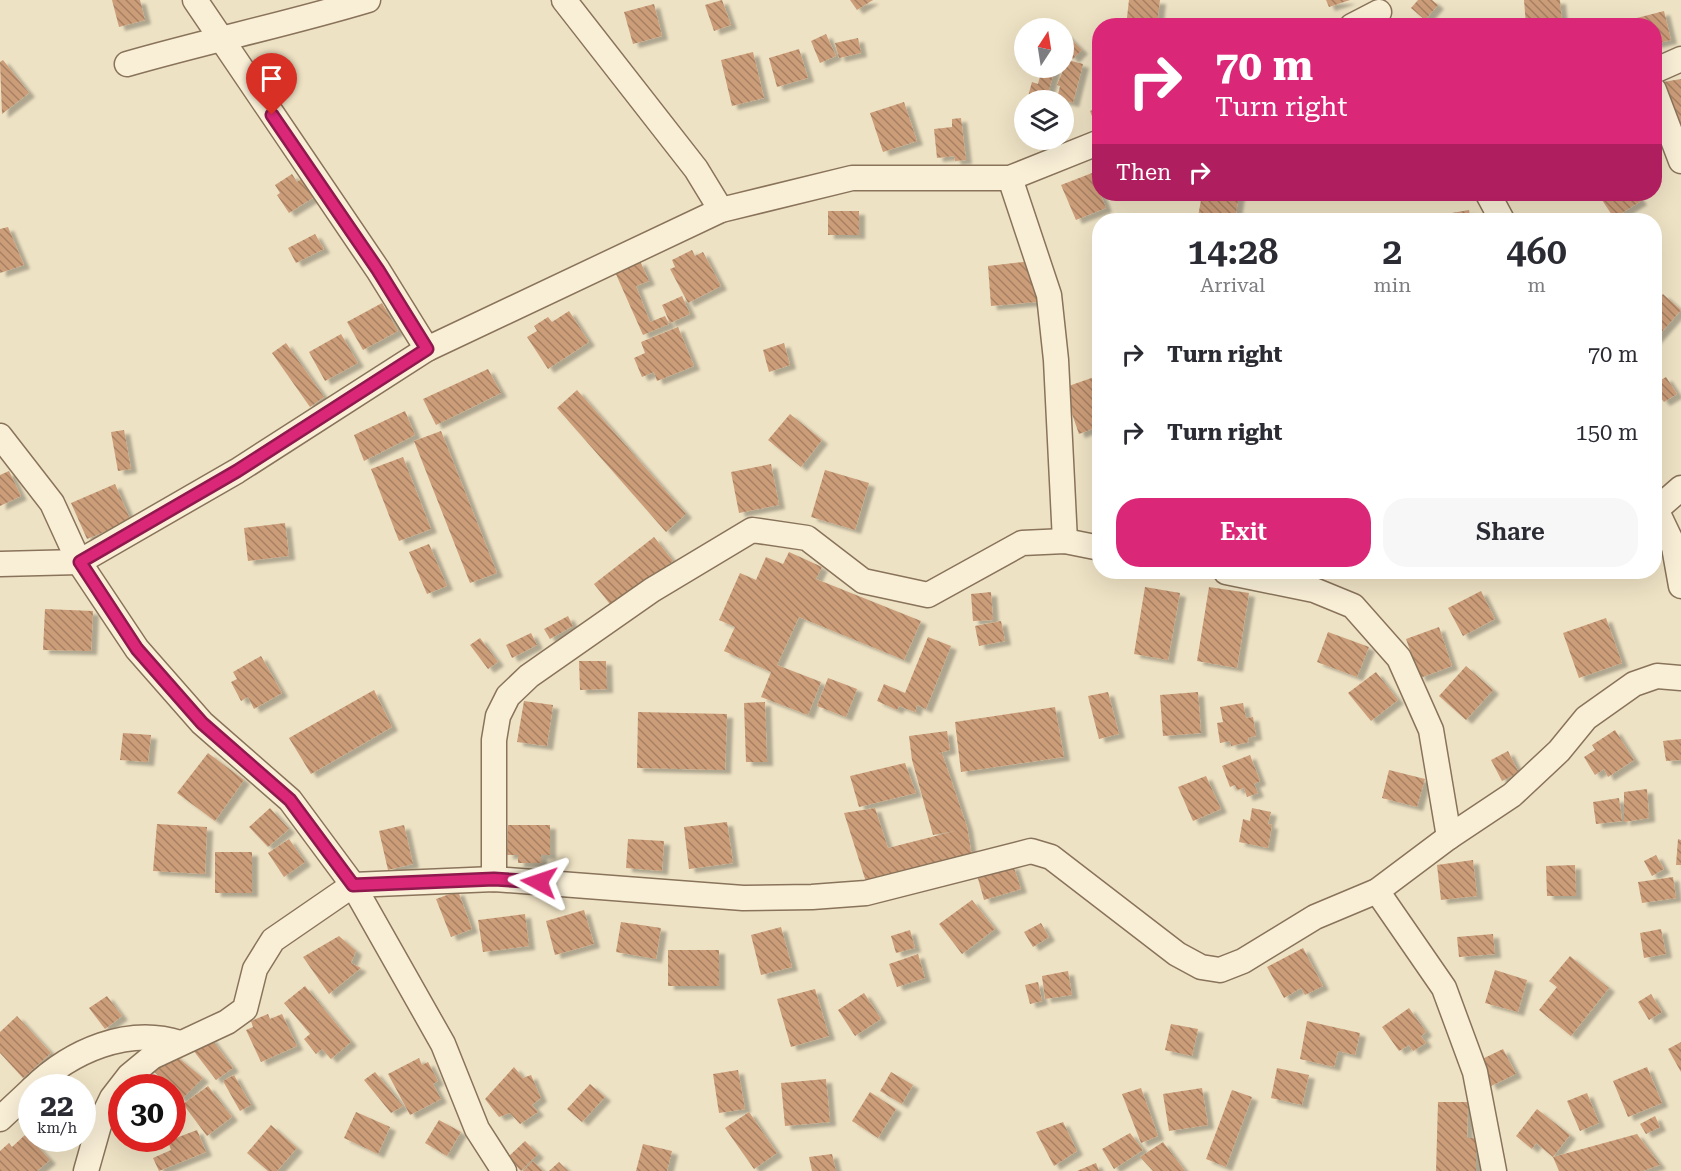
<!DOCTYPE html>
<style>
:root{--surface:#fff;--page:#f7f7f7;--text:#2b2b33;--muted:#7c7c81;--accent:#db2777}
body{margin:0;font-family:"Roboto Serif",serif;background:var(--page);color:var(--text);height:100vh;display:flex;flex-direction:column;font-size:22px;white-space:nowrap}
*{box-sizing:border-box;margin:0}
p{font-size:20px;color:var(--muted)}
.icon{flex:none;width:33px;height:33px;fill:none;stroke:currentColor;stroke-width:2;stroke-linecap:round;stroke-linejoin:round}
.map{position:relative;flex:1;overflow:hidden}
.drawer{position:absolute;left:1092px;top:213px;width:570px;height:366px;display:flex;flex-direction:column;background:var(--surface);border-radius:24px;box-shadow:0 6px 24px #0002}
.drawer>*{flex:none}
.hud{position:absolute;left:1092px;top:18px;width:570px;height:183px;border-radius:24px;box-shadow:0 6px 24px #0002;background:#db2777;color:#fff;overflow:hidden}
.needle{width:39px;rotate:12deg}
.controls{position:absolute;left:1014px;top:18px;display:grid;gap:12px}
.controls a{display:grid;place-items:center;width:60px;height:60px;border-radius:50%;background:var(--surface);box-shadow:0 6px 24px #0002;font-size:30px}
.speed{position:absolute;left:18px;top:1074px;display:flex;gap:12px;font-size:30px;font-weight:700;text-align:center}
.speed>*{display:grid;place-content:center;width:78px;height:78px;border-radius:50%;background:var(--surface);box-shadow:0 6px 24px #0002;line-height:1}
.speed small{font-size:15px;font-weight:400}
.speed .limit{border:9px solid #d22;background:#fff;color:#111}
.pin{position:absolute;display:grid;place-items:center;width:51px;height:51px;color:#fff;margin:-62px -26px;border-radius:50% 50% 50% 0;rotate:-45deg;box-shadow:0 0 6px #0007}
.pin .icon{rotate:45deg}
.me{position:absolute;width:66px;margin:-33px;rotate:275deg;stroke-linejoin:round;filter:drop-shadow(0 0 4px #0008)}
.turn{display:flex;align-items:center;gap:21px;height:126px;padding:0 24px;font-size:27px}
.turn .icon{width:78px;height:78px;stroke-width:2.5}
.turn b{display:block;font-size:42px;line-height:51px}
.then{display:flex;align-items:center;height:57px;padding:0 24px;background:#0003;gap:12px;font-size:22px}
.eta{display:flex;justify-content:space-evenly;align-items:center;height:102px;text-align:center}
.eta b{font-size:36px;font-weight:600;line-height:42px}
.action{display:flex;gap:12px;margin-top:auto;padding:12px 24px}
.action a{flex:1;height:69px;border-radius:24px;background:var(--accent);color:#fff;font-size:24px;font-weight:600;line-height:69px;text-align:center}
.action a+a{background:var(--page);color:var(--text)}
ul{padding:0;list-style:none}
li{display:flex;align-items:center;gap:18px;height:78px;padding:0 24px}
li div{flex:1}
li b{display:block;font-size:22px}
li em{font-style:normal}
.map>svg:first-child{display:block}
.building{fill:url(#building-back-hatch);filter:url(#shadow)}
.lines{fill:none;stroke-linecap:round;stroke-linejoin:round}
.minor-casing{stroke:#89735a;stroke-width:27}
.minor{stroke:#f9efd7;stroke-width:24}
.route-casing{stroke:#8e194d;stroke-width:15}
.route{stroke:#db2777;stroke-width:10}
</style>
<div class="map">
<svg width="1681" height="1171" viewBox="0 0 1681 1171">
<defs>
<pattern id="building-back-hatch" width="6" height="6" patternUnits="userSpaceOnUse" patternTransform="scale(1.5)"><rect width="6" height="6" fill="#cc9d79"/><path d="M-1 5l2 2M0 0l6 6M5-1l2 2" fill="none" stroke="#a78063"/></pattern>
<filter id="shadow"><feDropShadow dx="6" dy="4" stdDeviation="1.5" flood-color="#0004"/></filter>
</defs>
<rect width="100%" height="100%" fill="#eee2c4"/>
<g class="building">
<polygon points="112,0 140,0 145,20 119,27"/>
<polygon points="722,0 731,25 714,31 705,5"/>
<polygon points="850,0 873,0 857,10"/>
<polygon points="1129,0 1160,0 1157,26 1126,26"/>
<polygon points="1326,0 1350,0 1329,7"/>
<polygon points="1418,0 1432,0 1438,5 1425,20 1411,8"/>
<polygon points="1524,0 1560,0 1562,21 1526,25"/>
<polygon points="654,4 662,36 633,44 624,12"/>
<polygon points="1664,11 1671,40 1654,44 1654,26 1634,26 1633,19"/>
<polygon points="1064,32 1082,50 1073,59 1064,49"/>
<polygon points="826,34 836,56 820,63 811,41"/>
<polygon points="858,38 861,53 839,58 835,43"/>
<polygon points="799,49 808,78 777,87 769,58"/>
<polygon points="753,52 764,98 732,106 721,60"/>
<polygon points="1064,59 1083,64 1073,103 1057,99 1060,86 1057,85 1064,68"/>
<polygon points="3,60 29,93 2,114 0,62"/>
<rect x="1093" y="66" width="7" height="15"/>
<polygon points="1042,68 1055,68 1046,100 1027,100 1032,82 1038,84"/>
<polygon points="1681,79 1681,128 1663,82"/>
<polygon points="904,102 917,141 883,152 870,113"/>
<polygon points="1100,107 1100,122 1095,124 1090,111"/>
<polygon points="961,118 966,160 955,161 954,156 937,158 934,129 952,127 952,119"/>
<polygon points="1092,173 1106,208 1076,220 1061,185"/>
<polygon points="292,174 297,182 304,177 316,196 289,213 277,195 280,193 275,185"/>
<polygon points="1202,194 1239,194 1235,220 1198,217"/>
<polygon points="1598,194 1636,194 1641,201 1614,218"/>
<polygon points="1469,210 1471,220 1447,220 1446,214"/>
<rect x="828" y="211" width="31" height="24"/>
<polygon points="8,227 24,265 0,273 0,229"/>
<polygon points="315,234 324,249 296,263 288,248"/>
<polygon points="692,250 695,256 703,252 721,286 688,303 670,269 675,267 672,260"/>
<polygon points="640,261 649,281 636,286 650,322 665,316 669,324 643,335 615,272"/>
<polygon points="1031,261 1037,302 991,306 988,266"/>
<polygon points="1663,294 1681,310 1654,341 1654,304"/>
<polygon points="682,296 690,314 670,323 662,305"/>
<polygon points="382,303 398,331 363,350 347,322"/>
<polygon points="569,311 589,342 548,369 527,337 537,331 534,326 548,317 552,322"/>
<polygon points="678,327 694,366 657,381 654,372 642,377 634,358 645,353 641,342"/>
<polygon points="341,334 358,363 325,381 309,352"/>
<polygon points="286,343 324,397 310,407 272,353"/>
<polygon points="784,343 790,365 769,372 763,350"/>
<polygon points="488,369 501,393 436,425 423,399"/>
<polygon points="1100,375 1100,426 1079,434 1063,388"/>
<polygon points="1666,377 1677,394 1664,402 1654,389 1654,384"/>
<polygon points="577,390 686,514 666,532 557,408"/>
<polygon points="405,411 415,435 364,461 354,435"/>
<polygon points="790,414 822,440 801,467 768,440"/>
<polygon points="124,430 131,469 118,471 111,432"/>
<polygon points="441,431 497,573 470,583 414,441"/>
<polygon points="1096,445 1100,445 1100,491 1097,491"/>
<polygon points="403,457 431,529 399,541 371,469"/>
<polygon points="771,464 779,505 739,513 731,472"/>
<polygon points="825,470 869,483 855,530 811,517"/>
<polygon points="9,471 21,496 0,506 0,475"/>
<polygon points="115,484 131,521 87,539 71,503"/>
<polygon points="285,523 289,556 248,561 244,528"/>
<polygon points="654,537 673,561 613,608 594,584"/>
<polygon points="429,544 447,586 427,594 409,552"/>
<polygon points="789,552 822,567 816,579 921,621 904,660 799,617 777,665 821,682 808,715 761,697 771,672 724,651 735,627 719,620 740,573 756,580 766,557 783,564"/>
<polygon points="1145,587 1180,593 1168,660 1134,654"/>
<polygon points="1209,587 1249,593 1237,668 1197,661"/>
<polygon points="1481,591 1495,619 1463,636 1448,608"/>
<polygon points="991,592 993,620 973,621 971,594"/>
<polygon points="45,609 93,611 91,651 43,650"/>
<polygon points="568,616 573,626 550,639 544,629"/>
<polygon points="1606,618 1622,663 1579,678 1563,633"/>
<polygon points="1001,621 1005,641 979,646 975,626"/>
<polygon points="1439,627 1452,666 1420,678 1406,639"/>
<polygon points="1328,632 1369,647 1357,677 1317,662"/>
<polygon points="531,633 537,645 512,658 506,645"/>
<polygon points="928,637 951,646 926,709 917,705 915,712 899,706 897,710 877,701 884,684 905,693"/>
<polygon points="480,638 498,662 488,669 470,645"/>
<polygon points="261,656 282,693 254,709 248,697 241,701 231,682 237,679 233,672"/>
<polygon points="579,661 606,661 607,689 580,690"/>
<polygon points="1466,666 1493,690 1466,720 1439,696"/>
<polygon points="1376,672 1398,700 1371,721 1348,693"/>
<polygon points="828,678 857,689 846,717 817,706"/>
<polygon points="374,690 392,727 311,774 289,738"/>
<polygon points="1108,692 1119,734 1099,739 1088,696"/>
<polygon points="1198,692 1201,733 1163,736 1160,695"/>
<polygon points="524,701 553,705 547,746 517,742"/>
<polygon points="765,702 767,762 746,762 744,703"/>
<polygon points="1243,703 1246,718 1253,717 1256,736 1248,738 1249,742 1231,746 1230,741 1220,743 1217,723 1223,722 1220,707"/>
<polygon points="1055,707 1064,757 961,772 955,722"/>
<polygon points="638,712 727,714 725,770 637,768"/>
<polygon points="1615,730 1634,760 1608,777 1604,769 1595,775 1584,757 1595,750 1592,745"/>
<polygon points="947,731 950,750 936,754 942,753 967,827 972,857 866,882 844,813 875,808 888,848 955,831 933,835 912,760 909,736"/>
<polygon points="123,733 151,735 148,762 120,760"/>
<polygon points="1681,739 1681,760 1666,761 1663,741"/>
<polygon points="1508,751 1519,773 1502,781 1491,760"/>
<polygon points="208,753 244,780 215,821 177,793"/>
<polygon points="1250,755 1260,781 1254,784 1258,793 1247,797 1244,788 1237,790 1235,785 1230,787 1222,766"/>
<polygon points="905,763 916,793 859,807 850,776"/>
<polygon points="1389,770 1425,779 1417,807 1382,798"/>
<polygon points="1206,776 1221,809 1193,821 1178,787"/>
<polygon points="1647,789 1649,818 1624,822 1624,792"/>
<polygon points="1619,798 1622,821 1596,824 1593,802"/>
<polygon points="270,808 289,829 268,847 249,827"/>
<polygon points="1252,808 1271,812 1268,824 1272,825 1268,848 1239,842 1243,819 1250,821"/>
<polygon points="727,822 733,863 689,869 684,827"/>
<polygon points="157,824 207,827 205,874 153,871"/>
<polygon points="404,825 413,864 388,870 379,831"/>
<polygon points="508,825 550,825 550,855 541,855 541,863 518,863 518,855 507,855"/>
<polygon points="289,839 305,862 284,877 268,853"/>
<polygon points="628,839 664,841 662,871 626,868"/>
<polygon points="1678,839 1681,840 1681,865 1676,865"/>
<rect x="215" y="852" width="37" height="41"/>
<polygon points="1656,855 1664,869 1652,876 1644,861"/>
<polygon points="1473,860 1477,896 1441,900 1437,865"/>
<polygon points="1013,865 1021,889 984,900 977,875"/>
<polygon points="1575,865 1576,896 1547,896 1546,866"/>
<polygon points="1673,877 1676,898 1642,903 1638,882"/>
<polygon points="458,891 472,929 451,937 436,899"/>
<polygon points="972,900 995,929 962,954 939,924"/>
<polygon points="584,910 594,944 555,955 546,921"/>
<polygon points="525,914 529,946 483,952 478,920"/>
<polygon points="621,922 661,928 656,959 616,952"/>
<polygon points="1041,923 1049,937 1033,947 1024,932"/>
<polygon points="781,927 792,967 761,975 751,935"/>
<polygon points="1661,929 1666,954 1644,958 1640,933"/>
<polygon points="910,930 915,948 896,953 891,936"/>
<polygon points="1493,934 1495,954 1459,957 1457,937"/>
<polygon points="339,936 356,951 351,963 361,968 329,994 303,957"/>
<polygon points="1303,948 1323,986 1305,995 1301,988 1284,998 1267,967"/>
<rect x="668" y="950" width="51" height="36"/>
<polygon points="918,954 925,978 897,987 889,964"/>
<polygon points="1570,956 1609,988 1571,1036 1539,1010 1557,987 1549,981"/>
<polygon points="1495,970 1527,980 1518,1012 1485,1003"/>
<polygon points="1068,971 1072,995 1045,999 1042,976"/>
<polygon points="1038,982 1042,1001 1030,1004 1025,985"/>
<polygon points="305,986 351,1042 331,1059 322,1049 316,1054 304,1039 310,1034 284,1003"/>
<polygon points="815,989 829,1036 791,1047 777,999"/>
<polygon points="864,993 881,1019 855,1036 838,1010"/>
<polygon points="1651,994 1662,1012 1649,1020 1638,1002"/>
<polygon points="107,996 122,1016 105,1029 89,1008"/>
<polygon points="1409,1008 1426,1032 1421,1036 1426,1043 1413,1051 1409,1045 1399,1051 1382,1027"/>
<polygon points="268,1014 270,1019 282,1014 297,1046 261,1062 246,1030 253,1027 251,1021"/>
<polygon points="17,1016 51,1053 23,1078 0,1053 0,1032"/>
<polygon points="1307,1021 1360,1033 1355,1055 1338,1051 1334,1067 1300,1059"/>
<polygon points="1171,1024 1198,1029 1192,1056 1165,1050"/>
<polygon points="210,1037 233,1068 216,1080 193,1050"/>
<polygon points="1681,1042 1681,1072 1668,1049"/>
<polygon points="1503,1049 1516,1074 1491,1086 1478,1061"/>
<polygon points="170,1051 203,1078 181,1100 172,1088 151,1069"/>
<polygon points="419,1058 422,1065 428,1062 438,1081 433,1084 441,1099 410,1115 388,1074"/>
<polygon points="514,1067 523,1078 531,1075 541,1098 532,1105 538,1112 520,1124 510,1113 499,1117 485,1099"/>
<polygon points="1647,1067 1662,1103 1628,1117 1613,1081"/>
<polygon points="1277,1068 1309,1075 1302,1105 1271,1098"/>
<polygon points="146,1069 162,1086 161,1088 132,1088"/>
<polygon points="738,1070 745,1109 719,1113 713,1074"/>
<polygon points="375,1072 403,1106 391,1113 364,1080"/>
<polygon points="891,1072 913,1085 902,1104 880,1091"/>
<polygon points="234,1075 251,1105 240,1111 223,1081"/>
<polygon points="826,1079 830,1122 785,1126 781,1083"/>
<polygon points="590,1084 605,1097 582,1122 567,1109"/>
<polygon points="208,1086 232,1117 207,1136 183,1104"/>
<polygon points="1141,1088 1158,1136 1141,1143 1122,1094"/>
<polygon points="1202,1088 1208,1125 1169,1131 1163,1094"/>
<polygon points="1232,1090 1252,1097 1226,1167 1206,1159"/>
<polygon points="870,1092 896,1109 878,1138 852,1121"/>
<polygon points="1587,1093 1599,1123 1580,1131 1567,1101"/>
<polygon points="1438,1102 1468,1102 1467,1138 1476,1138 1476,1171 1436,1171"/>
<polygon points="1537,1109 1570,1135 1553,1157 1536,1143 1532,1149 1516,1136"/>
<polygon points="356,1112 390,1127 378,1154 344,1138"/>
<polygon points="749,1112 777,1153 754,1169 725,1128"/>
<polygon points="1655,1116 1660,1127 1646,1134 1640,1124"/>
<polygon points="439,1120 461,1132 447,1156 425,1143"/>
<polygon points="1063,1122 1077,1151 1054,1166 1036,1132"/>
<polygon points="271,1125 297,1148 277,1171 268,1171 247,1153"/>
<polygon points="197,1130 206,1152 159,1171 153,1158 171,1150 168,1141"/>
<polygon points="1130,1133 1143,1150 1114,1169 1102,1149"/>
<polygon points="26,1134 50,1160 37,1171 0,1171 0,1151 9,1143 12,1147"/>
<polygon points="1637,1134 1660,1165 1643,1171 1559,1171 1553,1157"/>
<polygon points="525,1141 538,1154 521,1171 508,1157"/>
<polygon points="1163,1142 1185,1171 1153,1171 1140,1157"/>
<polygon points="643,1144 672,1151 667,1171 636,1171"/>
<polygon points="832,1154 836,1171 812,1171 809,1157"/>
<polygon points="533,1161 543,1171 523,1171"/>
<polygon points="559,1162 568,1171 549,1171"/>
<polygon points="1096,1163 1099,1171 1077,1171"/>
</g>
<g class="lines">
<g class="minor-casing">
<g id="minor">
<polyline points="195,0 378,270 427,349"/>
<polyline points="564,0 696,169 721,210"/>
<polyline points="1352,26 1379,12"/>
<path d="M127 64C207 41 288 24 368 0"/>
<polyline points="1654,71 1681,59"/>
<polyline points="1654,90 1681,161"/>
<polyline points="1010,178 1049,295 1056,360 1065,541"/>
<polyline points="1488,194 1502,220"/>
<polyline points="0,436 52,503 79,562 137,649 202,723 290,800 353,885 443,1044 477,1129 504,1171"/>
<polyline points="1654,505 1674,547 1681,586"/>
<polyline points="1657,509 1681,488"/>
<polyline points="0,564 79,562 237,471 427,349 721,210 852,178 1010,178 1100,142"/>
<polyline points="1226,572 1314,590 1353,606 1399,658 1431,730 1449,837"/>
<polyline points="494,879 494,740 498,716 508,696 529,676 652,590 752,530 807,538 863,581 928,595 1022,543 1065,541 1100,548"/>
<polyline points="1377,891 1444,988 1475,1072 1494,1171"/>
<path d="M33 1088C71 1051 128 1026 180 1043"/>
<polyline points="0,1119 32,1089"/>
<polyline points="86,1171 99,1125 112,1098 129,1076 152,1057 227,1022 245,1009 255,969 273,940 353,885 494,879 743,898 812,897 866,893 1031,851 1051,857 1177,954 1201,967 1220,970 1243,961 1315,917 1377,891 1449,837 1512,795 1559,751 1586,718 1634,684 1657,676 1681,678"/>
</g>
</g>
<use href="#minor" class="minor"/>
</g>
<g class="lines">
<g class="route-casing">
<polyline id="route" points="272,115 378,270 427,349 237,471 80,562 137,649 202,723 290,800 353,885 494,879 539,882"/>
</g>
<use href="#route" class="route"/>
</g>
</svg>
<div class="controls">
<a><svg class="needle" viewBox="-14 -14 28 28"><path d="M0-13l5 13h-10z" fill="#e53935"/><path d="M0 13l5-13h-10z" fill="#7c7c81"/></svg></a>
<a><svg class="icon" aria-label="layers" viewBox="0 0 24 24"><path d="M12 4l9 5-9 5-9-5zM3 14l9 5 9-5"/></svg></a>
</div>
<div class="speed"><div>22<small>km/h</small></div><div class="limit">30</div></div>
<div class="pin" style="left:272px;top:115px;background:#d93025"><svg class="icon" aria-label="arrive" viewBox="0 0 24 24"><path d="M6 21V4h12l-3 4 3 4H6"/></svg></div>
<svg class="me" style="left:539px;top:882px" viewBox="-20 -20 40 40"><path d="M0-17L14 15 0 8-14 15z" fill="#db2777" stroke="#fff" stroke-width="4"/></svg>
<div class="hud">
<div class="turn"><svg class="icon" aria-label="right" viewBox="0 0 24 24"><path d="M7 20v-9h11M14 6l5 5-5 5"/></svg><div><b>70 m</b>Turn right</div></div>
<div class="then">Then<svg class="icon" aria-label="right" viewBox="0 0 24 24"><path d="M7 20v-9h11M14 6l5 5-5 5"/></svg></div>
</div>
<section class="drawer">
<div class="eta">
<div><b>14:28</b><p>Arrival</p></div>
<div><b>2</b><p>min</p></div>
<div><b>460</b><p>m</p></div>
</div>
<ul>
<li><svg class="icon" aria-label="right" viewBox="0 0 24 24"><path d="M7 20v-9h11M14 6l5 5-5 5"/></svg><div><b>Turn right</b></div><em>70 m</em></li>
<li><svg class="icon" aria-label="right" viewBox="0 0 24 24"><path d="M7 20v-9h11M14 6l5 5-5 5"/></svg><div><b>Turn right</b></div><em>150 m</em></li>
</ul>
<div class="action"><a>Exit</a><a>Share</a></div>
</section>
</div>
